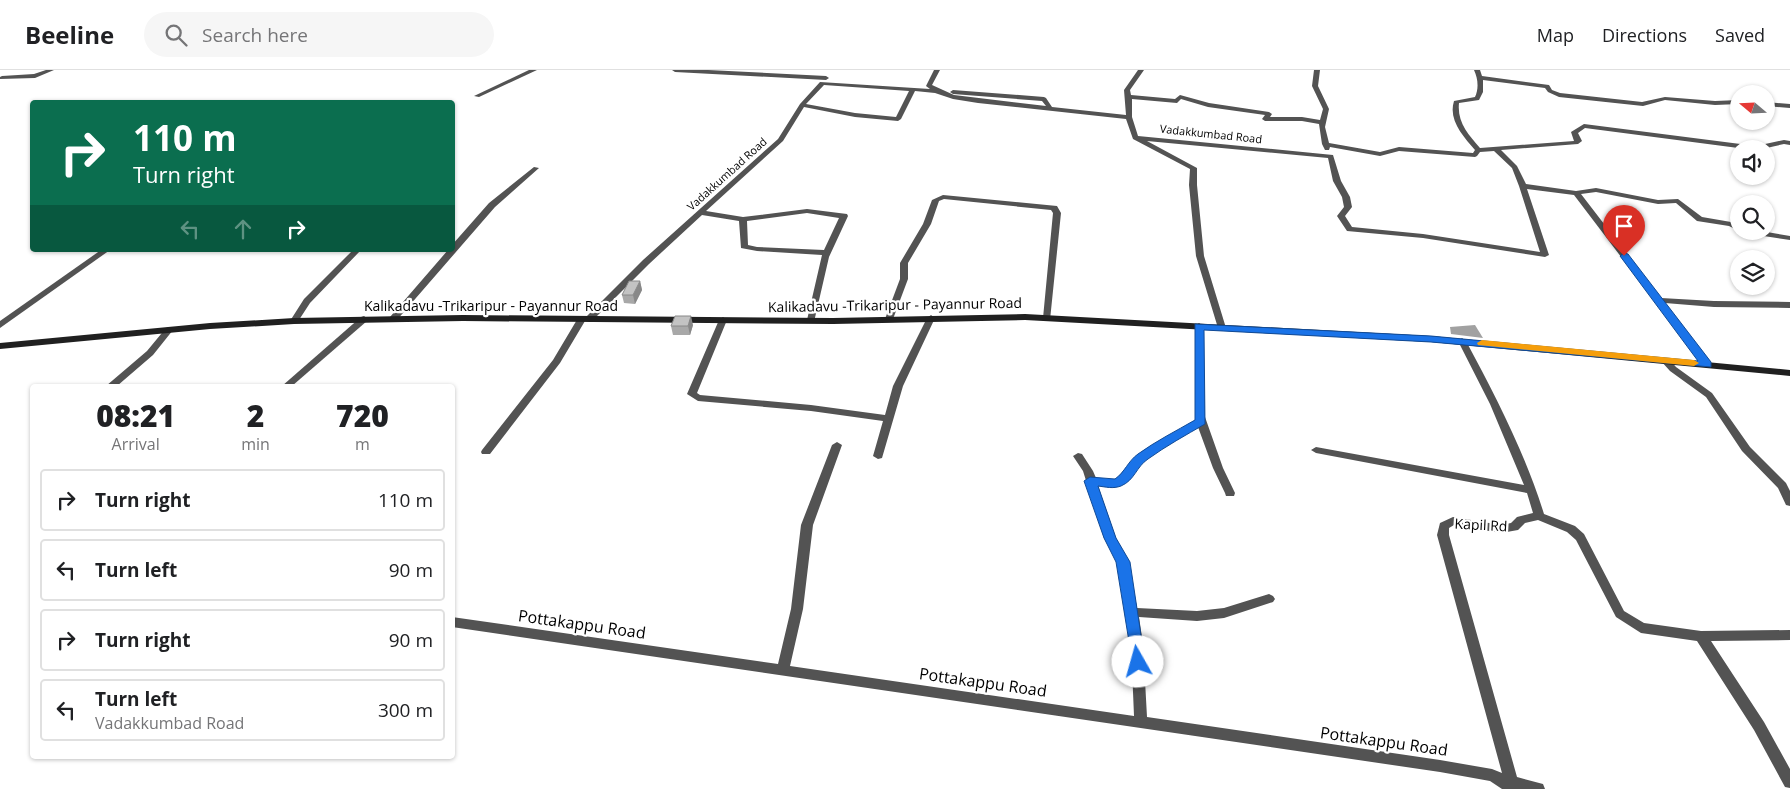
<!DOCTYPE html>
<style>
:root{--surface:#fff;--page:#f6f6f6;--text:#202124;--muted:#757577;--line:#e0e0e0}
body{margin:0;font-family:"Open Sans",sans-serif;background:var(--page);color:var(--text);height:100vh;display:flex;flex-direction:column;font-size:19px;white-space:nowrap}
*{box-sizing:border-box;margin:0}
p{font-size:16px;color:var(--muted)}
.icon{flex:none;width:28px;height:28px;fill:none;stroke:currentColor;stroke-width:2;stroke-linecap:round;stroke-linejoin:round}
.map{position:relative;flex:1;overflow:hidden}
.details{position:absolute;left:30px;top:314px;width:425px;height:375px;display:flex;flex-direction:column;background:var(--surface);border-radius:5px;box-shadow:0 1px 4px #0004}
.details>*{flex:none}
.banner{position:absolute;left:30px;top:30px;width:425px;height:152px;border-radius:5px;box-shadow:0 1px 4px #0004;background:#0b6e4f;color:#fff;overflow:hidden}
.needle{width:32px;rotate:289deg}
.fabs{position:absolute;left:1730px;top:15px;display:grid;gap:10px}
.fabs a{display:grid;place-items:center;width:45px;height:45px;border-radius:50%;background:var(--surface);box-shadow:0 1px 4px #0004;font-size:25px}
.pin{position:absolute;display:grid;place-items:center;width:42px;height:42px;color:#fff;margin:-51px -21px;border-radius:50% 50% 50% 0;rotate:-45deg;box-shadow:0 0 5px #0007}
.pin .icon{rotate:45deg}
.me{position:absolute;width:55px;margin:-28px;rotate:353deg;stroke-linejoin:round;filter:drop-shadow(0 0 4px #0008)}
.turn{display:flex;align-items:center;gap:18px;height:105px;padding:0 20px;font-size:22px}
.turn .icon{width:65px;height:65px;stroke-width:2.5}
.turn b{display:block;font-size:35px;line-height:42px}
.lanes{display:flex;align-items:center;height:48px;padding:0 20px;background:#0003;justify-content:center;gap:25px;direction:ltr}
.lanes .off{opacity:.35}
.eta{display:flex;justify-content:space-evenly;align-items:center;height:85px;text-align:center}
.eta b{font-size:30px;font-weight:800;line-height:35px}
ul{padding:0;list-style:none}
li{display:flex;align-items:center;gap:15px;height:62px;margin:0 10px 8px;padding:0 10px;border:2px solid var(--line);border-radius:5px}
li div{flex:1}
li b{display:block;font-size:19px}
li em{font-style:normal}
header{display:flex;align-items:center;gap:30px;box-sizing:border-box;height:70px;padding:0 25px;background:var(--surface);border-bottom:1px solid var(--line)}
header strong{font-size:24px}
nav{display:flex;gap:28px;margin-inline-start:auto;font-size:18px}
.search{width:350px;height:45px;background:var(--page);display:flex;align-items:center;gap:12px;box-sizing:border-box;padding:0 18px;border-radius:28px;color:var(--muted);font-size:19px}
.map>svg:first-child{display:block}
.water{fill:#a1a1a1}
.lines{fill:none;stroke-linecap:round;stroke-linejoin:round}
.minor{fill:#535353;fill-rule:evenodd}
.secondary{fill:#202020;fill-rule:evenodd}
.wall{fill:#a8a8a8}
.shaded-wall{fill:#888}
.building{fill:#c3c3c3;stroke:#888}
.route{fill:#1a73e8;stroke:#114b97}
.slow{fill:#f59e0b}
.labels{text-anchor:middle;stroke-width:4.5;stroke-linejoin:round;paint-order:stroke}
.far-street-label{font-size:11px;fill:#000;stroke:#fff}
.street-label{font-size:14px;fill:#000;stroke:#fff}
.near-street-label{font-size:16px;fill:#000;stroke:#fff}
</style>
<header>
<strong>Beeline</strong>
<div class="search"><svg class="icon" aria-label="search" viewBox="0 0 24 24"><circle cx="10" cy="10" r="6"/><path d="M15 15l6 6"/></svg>Search here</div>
<nav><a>Map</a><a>Directions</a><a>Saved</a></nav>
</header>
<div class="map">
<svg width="1790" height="719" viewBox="0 0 1790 719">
<rect width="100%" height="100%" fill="#fff"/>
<polygon class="water" points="1475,255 1483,268 1451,264 1450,257"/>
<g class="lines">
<g class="minor">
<polygon points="46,0 54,0 35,8 0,9 0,7 2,6 34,4"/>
<polygon points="529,0 537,0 479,27 474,26"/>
<polygon points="672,0 708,0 826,6 829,8 826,10 675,2"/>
<path d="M934 0H940L932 15 954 25 1046 36 1042 31 953 24 950 22 953 20 1044 27 1046 28 1052 37 1126 45 1124 20 1138 0H1144L1130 20 1131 25 1175 29 1180 25 1209 33 1269 42 1272 44 1270 47H1302L1320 50 1323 39 1312 16 1314 0H1320L1318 16 1329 39 1325 57 1329 73 1380 82 1399 77 1473 83 1475 80C1463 66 1448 50 1454 31L1475 27C1479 18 1478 9 1474 0H1480L1482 6 1549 15 1552 20 1560 23 1642 32 1665 27 1715 31 1739 30V34L1715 35 1665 30 1643 36 1559 27 1548 22 1545 18 1483 10V22L1479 30 1459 33C1457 52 1468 64 1480 78L1574 71 1571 62 1584 54 1756 76 1784 70 1790 71V75L1784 74 1762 79H1746L1585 58 1578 63 1582 71 1578 74 1501 80 1517 96 1526 114 1576 121 1596 118 1658 130 1678 129 1702 147 1731 152 1739 156V161L1729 156 1697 151 1676 133 1658 134 1596 122 1581 124 1661 228 1714 231 1790 232V238L1714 237 1665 233 1712 294 1707 297 1704 296 1574 125 1527 119 1549 185 1545 187 1423 168 1347 161 1337 146 1344 137 1342 127 1333 111 1328 88 1147 71 1197 98V115L1204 186 1226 258 1222 261 1218 258 1196 186 1189 115 1190 99 1133 69 1126 49 978 33 953 29 935 23 915 21 901 49 898 51 855 47 804 37 783 71 706 141 743 147 807 139 847 144 848 146 829 187 814 252H808L807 250 822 185 757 181 741 178 739 151 702 145 649 194 591 252 585 251 560 293 490 384H482L481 382 482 380 553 290 578 248 584 249 643 190 778 69 800 34 820 12 930 19 926 16ZM824 15 909 21 896 47 855 43 806 34ZM1132 29 1177 33 1181 29 1208 37 1265 45 1262 49 1265 51H1302L1319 54 1322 74 1325 80H1329L1330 77 1380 86 1399 81 1475 87 1477 86 1480 82 1494 81 1512 98 1519 116 1540 182 1423 164 1352 157 1345 146 1352 137 1350 127 1341 111 1333 85 1138 66 1132 47ZM807 143 839 148 824 180 757 177 748 175 747 151Z"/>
<polygon points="1766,32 1790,34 1790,38 1766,36"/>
<polygon points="534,97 539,98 495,137 396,251 390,251 389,249 390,247 448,180 452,180 452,175 489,133"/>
<polygon points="943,125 1057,136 1061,143 1050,250 1047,251 1043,248 1053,143 1051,140 944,129 939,131 931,154 908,193 908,209 893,249 889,252 886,251 885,249 900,209 900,193 923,154 932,130"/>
<polygon points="1740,161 1761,161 1790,166 1790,170 1744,163"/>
<polygon points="101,180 110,180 0,258 0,251"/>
<polygon points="353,180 361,180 310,233 297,253 291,253 290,251 304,229"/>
<polygon points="931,245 935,248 903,316 882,388 878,389 873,386 883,351 811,341 698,331 687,324 719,250 723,247 727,250 697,323 700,325 811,335 885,345 893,316 927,248"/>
<polygon points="364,246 368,249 367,251 292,316 282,316 361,247"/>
<path d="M1199 253 1203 256 1205 347 1223 398 1235 423 1234 426H1226L1225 423 1213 398 1198 357 1152 385 1141 394 1125 413 1114 418 1098 416 1116 468 1129 492 1137 538 1197 541 1224 538 1269 524 1273 526 1275 529 1273 532 1224 548 1197 551 1139 547 1143 574 1147 647 1440 690 1492 699 1502 703 1437 465 1440 453 1453 447 1501 455 1511 453 1517 447 1533 443 1527 423 1316 383 1311 380 1316 377 1524 415 1490 334 1458 271 1462 268 1466 271C1496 327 1525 383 1544 444L1575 456 1584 464 1624 541 1644 553 1701 561 1790 560V570L1711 571 1764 652 1790 699V718L1785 717 1754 660 1697 571 1641 563 1616 547 1576 470 1567 462 1538 450 1525 453 1518 460 1501 463 1454 455 1449 458V465L1517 707 1543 714 1545 719H1502L1490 711 1440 702 452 557V547L778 594 791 539 801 455 832 375 837 372 842 375 813 455 803 539 790 596 1134 646 1131 574 1126 546 1124 542 1125 540 1117 492 1104 468 1083 401 1073 386 1078 383 1082 384 1093 401 1096 408 1111 410 1117 408 1134 389 1144 380 1196 350 1195 256Z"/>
<polygon points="169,257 173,260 153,285 117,316 106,316 147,281 166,258"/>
<polygon points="1666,288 1669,289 1676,297 1712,323 1750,377 1786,413 1790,421 1790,436 1786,435 1778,418 1742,381 1706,327 1670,301 1661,291"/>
</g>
<polygon class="secondary" points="1025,244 1431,266 1790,300 1790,306 1431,272 1025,250 833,254 463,251 294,254 210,259 0,279 0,273 210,253 294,248 463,245 833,248"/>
</g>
<g class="wall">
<polygon points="640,211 642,220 635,234 624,233 622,225"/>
<polygon points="693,255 690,265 673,265 671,256"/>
</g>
<g class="shaded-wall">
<polygon points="640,211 642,220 635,234 633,225"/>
<polygon points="691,246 693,255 690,265 688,256"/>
</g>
<g class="building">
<polygon points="629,211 640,211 633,225 622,225"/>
<polygon points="675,246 691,246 688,256 671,256"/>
</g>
<path class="route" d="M1624 183 1628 184 1711 292V297L1431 272 1204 260 1205 354C1186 365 1166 376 1148 389 1136 397 1135 410 1121 416 1113 419 1106 417 1098 416L1116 468 1130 492 1145 592 1143 596 1138 598 1133 596 1116 492 1104 468 1084 411 1090 407 1115 409C1125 402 1128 391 1138 384 1156 371 1176 361 1195 350V254L1431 266 1698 291 1620 186Z"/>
<polygon class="slow" points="1482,270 1694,290 1699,293 1694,296 1478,275 1477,273"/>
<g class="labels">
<g class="far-street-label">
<text transform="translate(1211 64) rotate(6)" y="4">Vadakkumbad Road</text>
<text transform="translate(727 104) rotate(-42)" y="4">Vadakkumbad Road</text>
</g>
<g class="street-label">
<text transform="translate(895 235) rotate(-1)" y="5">Kalikadavu -Trikaripur - Payannur Road</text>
<text x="491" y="241">Kalikadavu -Trikaripur - Payannur Road</text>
<text transform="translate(1481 455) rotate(3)" y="5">Kapil Rd</text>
</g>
<g class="near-street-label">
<text transform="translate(582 554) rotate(8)" y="6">Pottakappu Road</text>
<text transform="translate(983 612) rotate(8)" y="6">Pottakappu Road</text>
<text transform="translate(1384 671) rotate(8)" y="6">Pottakappu Road</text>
</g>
</g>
</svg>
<div class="fabs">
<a><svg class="needle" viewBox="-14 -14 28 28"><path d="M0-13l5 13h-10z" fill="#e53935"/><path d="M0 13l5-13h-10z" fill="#757577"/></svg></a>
<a><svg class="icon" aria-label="sound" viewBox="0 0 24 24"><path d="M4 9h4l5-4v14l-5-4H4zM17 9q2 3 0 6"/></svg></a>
<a><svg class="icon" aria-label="search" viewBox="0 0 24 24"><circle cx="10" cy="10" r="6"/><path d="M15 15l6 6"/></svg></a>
<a><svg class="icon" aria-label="layers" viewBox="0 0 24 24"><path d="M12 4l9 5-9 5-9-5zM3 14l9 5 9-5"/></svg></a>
</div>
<div class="pin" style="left:1624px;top:186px;background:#d93025"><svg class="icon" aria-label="arrive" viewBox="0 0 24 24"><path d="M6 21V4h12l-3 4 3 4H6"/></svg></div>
<svg class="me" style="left:1138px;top:592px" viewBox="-20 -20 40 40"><circle r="19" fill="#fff"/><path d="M0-13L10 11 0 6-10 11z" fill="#1a73e8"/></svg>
<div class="banner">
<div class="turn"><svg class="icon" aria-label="right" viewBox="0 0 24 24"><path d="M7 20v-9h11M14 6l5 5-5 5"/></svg><div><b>110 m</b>Turn right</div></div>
<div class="lanes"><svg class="icon off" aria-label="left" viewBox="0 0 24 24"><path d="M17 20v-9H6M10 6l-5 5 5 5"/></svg><svg class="icon off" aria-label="ahead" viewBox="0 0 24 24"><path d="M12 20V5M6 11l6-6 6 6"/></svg><svg class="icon" aria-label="right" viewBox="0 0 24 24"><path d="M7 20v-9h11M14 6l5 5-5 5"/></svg></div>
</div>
<section class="details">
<div class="eta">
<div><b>08:21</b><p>Arrival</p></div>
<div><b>2</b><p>min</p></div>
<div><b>720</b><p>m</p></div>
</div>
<ul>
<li><svg class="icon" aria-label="right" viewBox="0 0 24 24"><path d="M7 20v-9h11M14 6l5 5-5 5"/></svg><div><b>Turn right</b></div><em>110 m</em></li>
<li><svg class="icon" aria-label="left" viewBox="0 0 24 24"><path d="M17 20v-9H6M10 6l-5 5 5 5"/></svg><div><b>Turn left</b></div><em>90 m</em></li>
<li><svg class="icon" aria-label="right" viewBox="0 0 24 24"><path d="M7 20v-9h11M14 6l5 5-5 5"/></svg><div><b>Turn right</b></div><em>90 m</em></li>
<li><svg class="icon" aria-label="left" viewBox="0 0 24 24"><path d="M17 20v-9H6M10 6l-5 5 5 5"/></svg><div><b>Turn left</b><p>Vadakkumbad Road</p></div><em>300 m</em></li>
</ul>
</section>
</div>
